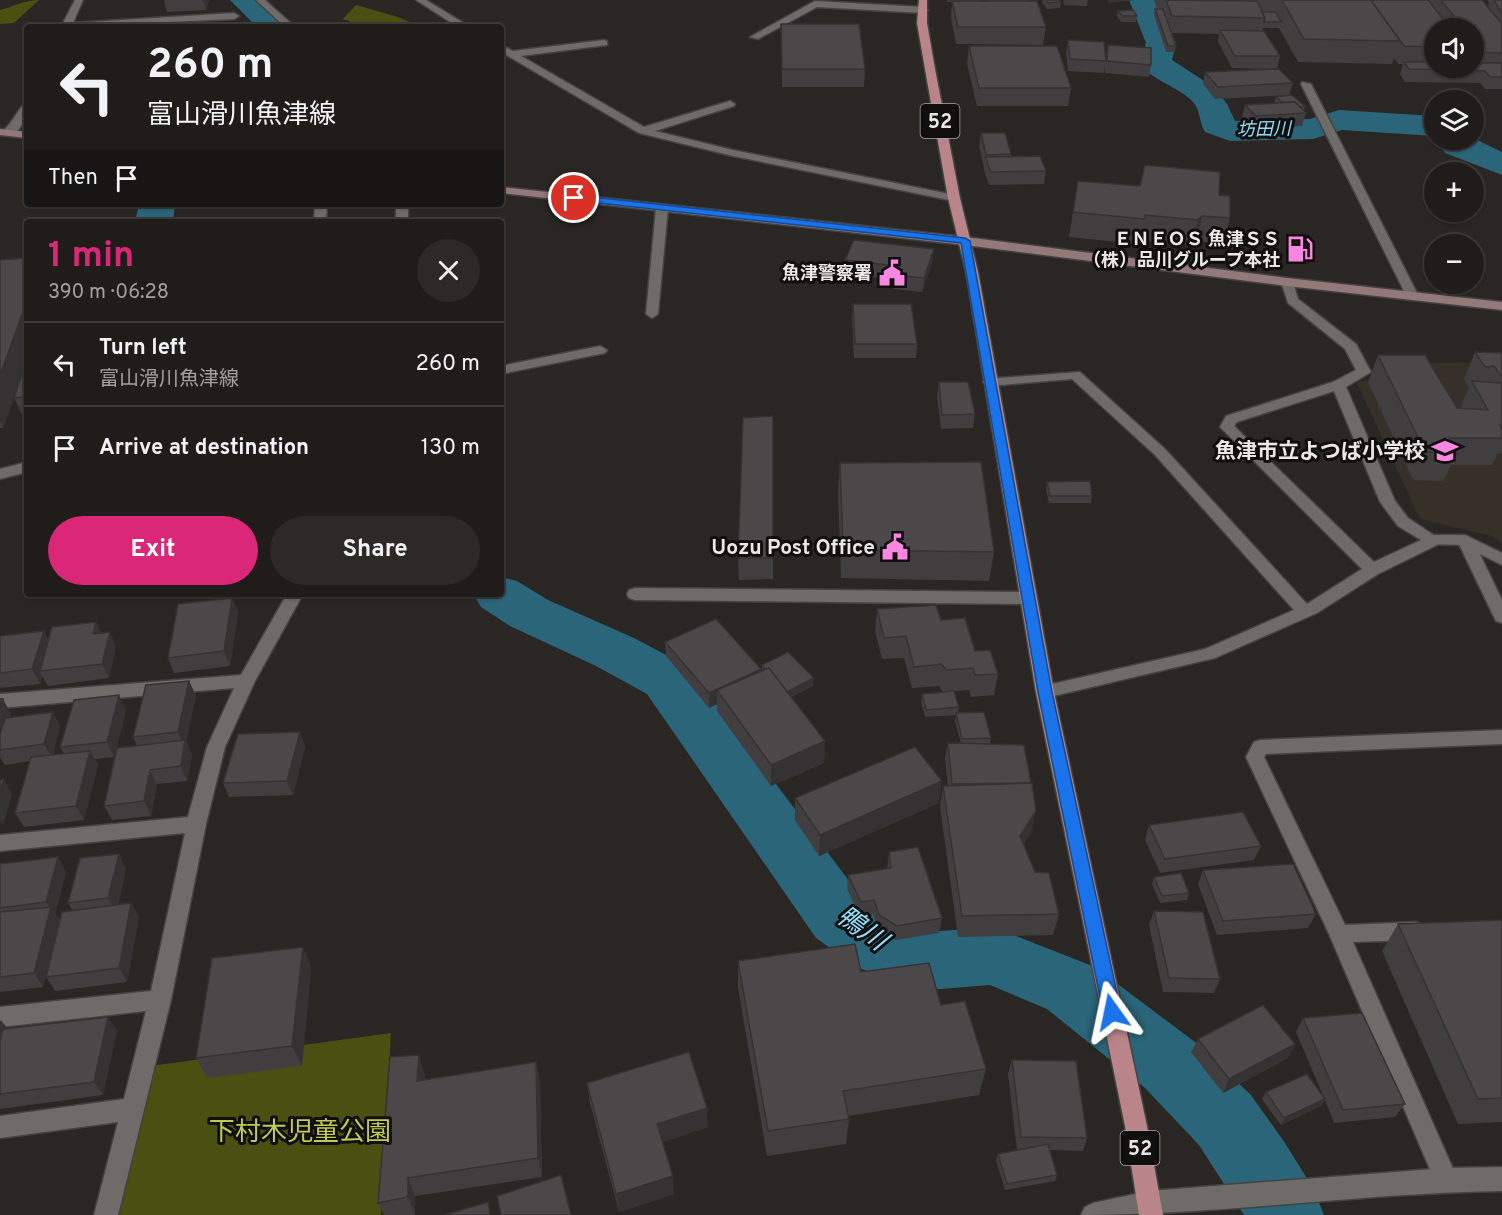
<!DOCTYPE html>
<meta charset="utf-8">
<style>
:root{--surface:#1f1c1a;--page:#2c2927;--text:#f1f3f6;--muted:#a1a1a2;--line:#3c3a39;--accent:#db2777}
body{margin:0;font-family:Overpass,"Noto Sans JP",sans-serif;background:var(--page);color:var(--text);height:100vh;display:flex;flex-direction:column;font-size:22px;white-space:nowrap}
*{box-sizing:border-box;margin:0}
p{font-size:20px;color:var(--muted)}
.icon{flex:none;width:33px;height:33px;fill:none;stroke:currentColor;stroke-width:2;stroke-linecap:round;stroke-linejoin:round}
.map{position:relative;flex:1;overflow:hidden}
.drawer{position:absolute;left:24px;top:219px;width:480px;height:378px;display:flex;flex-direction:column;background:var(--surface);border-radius:6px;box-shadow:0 2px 4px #0004,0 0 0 2px var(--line)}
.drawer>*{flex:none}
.top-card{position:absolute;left:24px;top:24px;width:480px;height:183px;border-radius:6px;box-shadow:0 2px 4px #0004,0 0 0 2px var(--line);background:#1f1c1a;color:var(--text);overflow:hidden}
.controls{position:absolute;left:1424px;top:18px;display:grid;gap:12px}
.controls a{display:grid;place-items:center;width:60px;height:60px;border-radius:50%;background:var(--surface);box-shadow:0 2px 4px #0004,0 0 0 2px var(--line);font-size:30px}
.pin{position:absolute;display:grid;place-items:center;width:51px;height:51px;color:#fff;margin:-26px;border:3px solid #fff;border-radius:50%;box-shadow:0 2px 6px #0007}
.me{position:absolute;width:66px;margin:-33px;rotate:348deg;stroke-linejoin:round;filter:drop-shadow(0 0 4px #0008)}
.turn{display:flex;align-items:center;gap:21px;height:126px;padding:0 24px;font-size:27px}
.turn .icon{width:78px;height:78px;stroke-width:2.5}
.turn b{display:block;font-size:42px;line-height:51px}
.then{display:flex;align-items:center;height:57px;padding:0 24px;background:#0003;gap:12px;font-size:22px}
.round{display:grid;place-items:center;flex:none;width:63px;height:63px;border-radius:32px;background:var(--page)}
.head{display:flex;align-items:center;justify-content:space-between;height:102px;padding:0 24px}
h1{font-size:36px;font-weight:700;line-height:45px;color:var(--accent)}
.primary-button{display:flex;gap:12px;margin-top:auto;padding:12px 24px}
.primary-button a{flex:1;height:69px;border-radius:36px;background:var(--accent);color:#fff;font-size:24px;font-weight:700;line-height:69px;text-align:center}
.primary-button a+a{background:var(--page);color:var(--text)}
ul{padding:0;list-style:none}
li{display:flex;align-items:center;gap:18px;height:84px;padding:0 24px;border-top:2px solid var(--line)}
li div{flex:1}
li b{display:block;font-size:22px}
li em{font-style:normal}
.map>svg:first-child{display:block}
.built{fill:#373029}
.green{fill:#4a5011}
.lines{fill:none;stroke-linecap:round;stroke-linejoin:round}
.river{fill:#2a657a;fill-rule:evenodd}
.minor-casing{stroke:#454342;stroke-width:3}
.tertiary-casing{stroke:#454342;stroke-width:3}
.secondary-casing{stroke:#454342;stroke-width:3}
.primary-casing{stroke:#454342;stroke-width:3}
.minor{fill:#6f6b69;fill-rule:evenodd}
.tertiary{fill:#6f6b69;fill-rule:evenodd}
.secondary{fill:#94787a;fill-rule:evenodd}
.primary{fill:#b9858a;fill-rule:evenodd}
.wall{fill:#413e3f;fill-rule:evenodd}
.shaded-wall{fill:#353233}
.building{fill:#4c4849;stroke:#353233;stroke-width:1.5}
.route{fill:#1a73e8;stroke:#114b97;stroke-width:1.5}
.labels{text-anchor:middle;stroke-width:6;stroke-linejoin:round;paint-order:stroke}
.far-water-label{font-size:18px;font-style:italic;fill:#91defd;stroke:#100f0e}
.far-poi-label{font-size:18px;font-weight:bold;fill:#ebe9e8;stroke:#100f0e;text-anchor:end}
.shield{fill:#100f0e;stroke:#a9a8a7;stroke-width:1.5}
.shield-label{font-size:20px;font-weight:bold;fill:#ebe9e8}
.poi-label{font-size:21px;font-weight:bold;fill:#ebe9e8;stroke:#100f0e;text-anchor:end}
.near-park-label{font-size:26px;fill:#bfcb51;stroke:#100f0e}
.near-water-label{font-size:27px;font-style:italic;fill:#91defd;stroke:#100f0e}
</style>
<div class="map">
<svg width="1502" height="1215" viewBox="0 0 1502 1215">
<rect width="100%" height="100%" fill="#292623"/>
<polygon class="built" points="1502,362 1502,543 1491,536 1420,519 1357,383 1374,378 1377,364"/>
<g class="green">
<path d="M39 0 14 23 0 24V10C16 6 21 1 39 0Z"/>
<polygon points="356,5 398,17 421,27 366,27 343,19"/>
<polygon points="391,1033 381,1215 106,1215 143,1067"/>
</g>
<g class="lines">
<g class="river">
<polygon points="230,0 261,0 290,27 257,27"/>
<path d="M1129 0H1157L1176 43 1172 60 1215 88 1227 104 1235 121 1310 119 1339 110 1434 116V136L1342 130 1313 139 1230 141 1205 132C1199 123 1201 111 1193 102 1178 86 1152 81 1139 63L1146 43Z"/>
<polygon points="1473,138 1502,152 1502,175 1445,153 1440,146 1440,140"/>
<polygon points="139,204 175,204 173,222 135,222"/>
<polygon points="501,577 517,581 548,600 634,638 687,666 862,898 899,924 928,932 993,927 1095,967 1195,1042 1251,1095 1285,1143 1313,1188 1324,1215 1244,1215 1199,1145 1145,1088 1047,1009 990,985 928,990 880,976 857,967 816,938 647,694 596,666 510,626 481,607 473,594 501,594"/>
</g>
<g class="minor-casing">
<g id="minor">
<polygon points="75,0 83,0 73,23 234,13 239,16 234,19 61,27"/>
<polygon points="256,0 265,0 295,27 285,27"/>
<polygon points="416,0 426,0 470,27 458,27"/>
<polygon points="815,1 923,7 928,10 923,13 817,7 758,39 750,37"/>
<polygon points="604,40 607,41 607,45 521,56 644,127 730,101 735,104 734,106 655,131 733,150 954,195 960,198 954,201 733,156 639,133 501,52 501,45 513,51"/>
<polygon points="1302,82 1311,84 1418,295 1416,298 1408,298 1406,295 1301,84"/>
<path d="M27 102C27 116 22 137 3 135V131C14 122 19 106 27 102Z"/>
<polygon points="315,204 327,204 326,222 314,222"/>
<rect x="396" y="204" width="12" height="18"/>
<polygon points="662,205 668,208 658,314 652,318 646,314 656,208"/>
<path d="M1287 278 1293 282 1298 299 1356 344 1371 372 1346 387 1395 501 1408 518 1441 540 1439 544 1378 574 1317 613 1215 658 1045 698 1039 697 1036 692 1039 687 1205 649 1294 610 1155 455 1072 379 990 386 983 382 985 379 1080 372 1165 449 1307 604 1362 569 1220 427 1226 416 1333 382 1356 370 1345 349 1288 303 1281 282ZM1334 391 1380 502 1398 526 1421 540 1374 562 1234 426 1237 422Z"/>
<polygon points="600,346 607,350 605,353 501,374 501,366"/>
<polygon points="27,462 27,472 0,479 0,469"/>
<polygon points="1465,535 1473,540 1502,600 1502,623 1496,621 1494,617 1457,540"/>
<polygon points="635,588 1028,592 1034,594 1036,598 1034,602 1028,604 635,600 629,598 627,594 629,590"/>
<polygon points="287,594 303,594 255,681 225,747 206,824 171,1000 118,1215 94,1215 118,1122 0,1138 0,1116 124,1099 146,1011 0,1027 0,1007 151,991 185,833 0,851 0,835 188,817 207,747 234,688 0,708 0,694 241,675"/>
<polygon points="1502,730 1502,744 1266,754 1264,757 1345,925 1416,922 1423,925 1426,931 1423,937 1416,940 1353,942 1458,1180 1454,1188 1446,1192 1438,1188 1329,934 1246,757 1254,742 1260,740"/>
</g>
</g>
<g class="tertiary-casing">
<g id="tertiary">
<polygon points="1433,535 1465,535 1502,553 1502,565 1462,545 1427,544 1425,540 1427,536"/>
<path d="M1502 1167V1191C1361 1193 1222 1215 1081 1215L1085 1207 1093 1203 1149 1191 1446 1168Z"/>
</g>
</g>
<g class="secondary-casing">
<g id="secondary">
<polygon points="0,129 27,132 27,138 0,135"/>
<polygon points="501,187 965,237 1287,278 1502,302 1502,310 1287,286 965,245 501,193"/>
</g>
</g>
<g class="primary-casing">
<polygon id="primary" points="919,0 927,0 927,23 935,69 960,198 978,272 1054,692 1147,1126 1163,1215 1139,1215 1125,1126 1036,692 966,272 948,198 925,69 917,23"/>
</g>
<use href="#minor" class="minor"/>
<use href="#tertiary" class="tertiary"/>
<use href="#secondary" class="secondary"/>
<use href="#primary" class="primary"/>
</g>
<g class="wall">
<polygon points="164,0 209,0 206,10 167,12"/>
<polygon points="947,0 980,0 980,1 987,1 987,0 1028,0 1028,1 1046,27 1043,45 956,44 951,18 952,2 947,2"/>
<polygon points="1043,0 1059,0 1061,2 1060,8 1047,9 1042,2"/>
<polygon points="1063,0 1088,0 1087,6 1064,5"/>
<path d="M1154 0H1482L1488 7 1489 4 1488 1V0H1502V89H1485L1480 83 1405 82 1400 74 1403 64H1398L1394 58 1392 64 1298 62 1279 28H1263L1262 31 1280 56 1277 69 1232 68 1218 42 1219 34 1172 33 1176 46 1175 52H1166L1154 15 1155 9H1157ZM1434 28H1473V68H1434Z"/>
<polygon points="1118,11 1137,16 1136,22 1121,22 1117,16"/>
<polygon points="781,24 865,69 864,87 782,87"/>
<polygon points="1068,40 1106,56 1108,45 1151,65 1149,77 1105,73 1105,66 1104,73 1068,71 1066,52"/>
<polygon points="969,46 1071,88 1068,106 977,106 967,64"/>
<polygon points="1205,72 1293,83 1289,95 1215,99 1203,84"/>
<polygon points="1276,97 1305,106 1304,111 1306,113 1302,126 1253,129 1242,117 1245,105 1274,103"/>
<polygon points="981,133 1011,154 1011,157 1046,171 1044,184 989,185 984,170 984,167 979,146"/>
<polygon points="1078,181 1219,195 1230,218 1224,244 1196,241 1192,245 1139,241 1138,244 1069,237"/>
<polygon points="27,258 27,425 14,398 25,366 3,428 0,428 0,260"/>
<polygon points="845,260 932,263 922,292 893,289 894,279 845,274"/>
<polygon points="853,304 917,344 916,358 854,358 852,318"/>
<polygon points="1475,352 1502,353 1502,454 1498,453 1492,465 1451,465 1443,481 1413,480 1368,382 1378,355 1457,408 1460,408 1469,388 1464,379"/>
<polygon points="939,382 975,414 973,428 941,429 937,397"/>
<polygon points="840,463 994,552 989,581 841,578 838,491"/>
<polygon points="1047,482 1092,496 1091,503 1049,503 1046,489"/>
<polygon points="738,558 773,558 773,579 739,580"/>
<polygon points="232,598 238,613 230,666 174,673 168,658"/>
<polygon points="877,609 941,620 975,651 998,674 994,695 971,697 969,690 943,692 939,686 912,688 904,658 882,659 875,631"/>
<polygon points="102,633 116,647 109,678 48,686 42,676 40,684 0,688 0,636 48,640"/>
<polygon points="665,642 761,672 762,671 762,665 813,686 791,697 825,741 824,763 771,786 717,711 717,704 709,708 666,656"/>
<polygon points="189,681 196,696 186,741 192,755 187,781 157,784 151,816 112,820 104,806 137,746 133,737"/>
<polygon points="922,694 959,707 958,713 991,738 990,744 1031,833 1024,844 1035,872 1059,914 1053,935 958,937 940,807 943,786 948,786 945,758 948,743 961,744 955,721 956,715 925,717 921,702"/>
<polygon points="0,699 11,714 10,717 60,726 53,755 64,754 60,747 126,710 114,757 95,759 98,765 84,820 24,827 15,813 30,761 5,765 0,757"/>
<polygon points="300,732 305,747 293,795 229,797 223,783"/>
<polygon points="795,798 939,803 819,856 795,820"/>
<polygon points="1149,825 1261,846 1254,860 1160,873 1145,840"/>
<polygon points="889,852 942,918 939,933 896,940 878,929 873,914 860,916 847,889 848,875 887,869"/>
<polygon points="119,854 126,869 118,905 131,903 139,917 127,982 55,991 46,977 49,964 43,987 0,992 0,864 58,857 66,872 55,914 60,920 73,911 68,903"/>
<polygon points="1203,870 1316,914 1308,928 1217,935 1198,884"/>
<polygon points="1154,877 1189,893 1187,900 1160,903 1152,884"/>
<polygon points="1154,911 1220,979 1214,993 1163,992 1149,925"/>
<polygon points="1502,920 1502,1122 1458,1124 1382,951 1398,924"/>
<polygon points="303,947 311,968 302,1066 207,1078 196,1058"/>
<polygon points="738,961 861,972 941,1005 986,1069 979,1095 848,1116 849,1119 846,1144 767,1156 738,988"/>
<polygon points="1303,1018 1405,1104 1395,1117 1334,1123 1325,1100 1321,1106 1281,1125 1262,1099 1266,1092 1324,1098 1296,1032"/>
<polygon points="0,1020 7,1029 117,1030 103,1095 0,1109"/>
<polygon points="1198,1039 1295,1044 1288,1058 1223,1093 1191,1052"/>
<polygon points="1012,1060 1087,1138 1083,1151 1050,1150 1057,1175 1055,1181 1005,1190 996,1160 998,1154 1017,1150 1008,1074"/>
<polygon points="536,1062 540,1081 542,1177 415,1196 415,1215 384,1215 378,1203 425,1075 425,1080"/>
<polygon points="587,1083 708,1127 663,1142 674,1194 619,1212 590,1103"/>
</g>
<g class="shaded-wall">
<polygon points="203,0 209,0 206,10"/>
<polygon points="1108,0 1135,0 1108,3"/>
<polygon points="1202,216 1196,241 1192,245 1198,220"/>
<polygon points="934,249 932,263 922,292 924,278"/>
<polygon points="27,301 27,359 3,428 0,420 0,375"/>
<polygon points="232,598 238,613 230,666 224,651"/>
<polygon points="96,622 103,636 93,634"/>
<polygon points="44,631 52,646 40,671 42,676 40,684 32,669"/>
<polygon points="110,632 116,647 109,678 102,664"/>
<polygon points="761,669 761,683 717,690 717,704 709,708 709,693"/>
<polygon points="814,678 813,686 787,699 787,692"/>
<polygon points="189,681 196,696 186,741 192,755 187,781 181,766 184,747 178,732"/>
<polygon points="119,695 126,710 114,757 107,742"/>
<polygon points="3,699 11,714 0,749 0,708"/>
<polygon points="53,712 60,726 52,758 44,744"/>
<polygon points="300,732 305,747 293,795 287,781"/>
<polygon points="825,741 824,763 771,786 771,765"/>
<polygon points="90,751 98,765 84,820 76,806"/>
<polygon points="150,770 157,784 151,816 144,801"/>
<polygon points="4,779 12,794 3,825 0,821 0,791"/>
<polygon points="942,781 939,803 819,856 820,835"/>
<polygon points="1036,811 1031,833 1016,857 1020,836"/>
<polygon points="119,854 126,869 116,913 108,898"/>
<polygon points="58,857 66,872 55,914 60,921 43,987 34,973 50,909 46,902"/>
<polygon points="131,903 139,917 127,982 119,968"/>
<polygon points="303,947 311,968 302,1066 292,1046"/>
<polygon points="108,1017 117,1030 103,1095 94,1082"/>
<polygon points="1,1020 11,1034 0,1076 0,1024"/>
<polygon points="1295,1044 1288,1058 1223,1093 1229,1079"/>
<polygon points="419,1055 425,1075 424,1101 417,1081"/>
<polygon points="536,1062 540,1081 542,1177 538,1158"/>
<polygon points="1325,1099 1321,1106 1281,1125 1284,1118"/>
<polygon points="707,1108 708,1127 659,1143 657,1124"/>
<polygon points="673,1176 674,1194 619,1212 616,1194"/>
<polygon points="408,1178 415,1196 415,1215 408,1197"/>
</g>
<g class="building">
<polygon points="1046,0 1059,0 1061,2 1048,3"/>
<polygon points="1166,0 1257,1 1265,18 1172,16"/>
<polygon points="1282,0 1371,0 1400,41 1304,39"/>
<polygon points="1371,0 1428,0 1450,28 1434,28 1434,47 1404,46"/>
<polygon points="1441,0 1482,0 1502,24 1502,53 1481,52 1473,42 1473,28 1463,28"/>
<polygon points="1494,0 1502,0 1502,14"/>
<polygon points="952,1 1037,1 1046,27 958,27"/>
<polygon points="1155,9 1163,9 1176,46 1168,46"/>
<polygon points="1133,10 1137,16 1122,16 1118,11"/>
<polygon points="1262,12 1276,12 1281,22 1264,22 1265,18"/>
<polygon points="781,24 859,24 865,69 782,69"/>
<polygon points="1220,30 1264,31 1280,56 1235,56"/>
<polygon points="1068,40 1104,42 1106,61 1070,59"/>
<polygon points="1108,45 1151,48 1151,65 1107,61"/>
<polygon points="969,46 1057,46 1071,88 979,88"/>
<polygon points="1404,62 1434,62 1434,68 1473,68 1473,63 1502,63 1502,77 1490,77 1485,71 1409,69"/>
<polygon points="1279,69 1293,83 1218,87 1205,72"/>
<polygon points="1292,95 1305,106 1300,107 1295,102 1282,102 1276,97"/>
<polygon points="1295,102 1306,113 1256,116 1245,105"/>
<polygon points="981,133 1005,133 1011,154 986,155"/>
<polygon points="1040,156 1046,171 991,172 985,157"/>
<polygon points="1145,165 1220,172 1219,195 1230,196 1230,218 1202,216 1198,220 1145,215 1144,219 1073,212 1078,181 1140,186"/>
<polygon points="854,240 934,249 924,278 894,275 897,266 845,260"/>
<polygon points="27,258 27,301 0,375 0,260"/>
<polygon points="853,304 911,304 917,344 855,344"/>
<polygon points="1475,352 1502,353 1502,377 1494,366 1485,367"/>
<polygon points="1378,355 1425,355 1457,408 1488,410 1472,381 1502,383 1502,426 1500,425 1502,431 1502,438 1449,438 1456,453 1425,452"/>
<polygon points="27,359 27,397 14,398"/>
<polygon points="939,382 968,382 975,414 942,415"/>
<polygon points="773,416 773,558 738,558 743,418"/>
<polygon points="981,462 994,552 843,550 840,463"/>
<polygon points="1090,481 1092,496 1050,496 1047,482"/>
<polygon points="232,598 224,651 168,658 178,604"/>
<polygon points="936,605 941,620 965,618 975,651 990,650 998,674 975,675 973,668 946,670 942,664 914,667 906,636 884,638 877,609"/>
<polygon points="716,619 761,669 709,693 665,642"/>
<polygon points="96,622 93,634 110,632 102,664 40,671 52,627"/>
<polygon points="44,631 32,669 0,673 0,636"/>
<polygon points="788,652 814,678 787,692 769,668 766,670 762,665"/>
<polygon points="769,668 825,741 771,765 717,690"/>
<polygon points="189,681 178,732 133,737 146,685"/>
<polygon points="954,691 959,707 926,710 922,694"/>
<polygon points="119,695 107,742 60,747 74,700"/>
<polygon points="0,699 3,699 0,708"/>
<polygon points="53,712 44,744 0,750 0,735 5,718"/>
<polygon points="984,712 991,738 962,739 956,713"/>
<polygon points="300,732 287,781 223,783 238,734"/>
<polygon points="185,740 181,766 150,770 144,801 104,806 117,748"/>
<polygon points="948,743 1024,745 1031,783 952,784"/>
<polygon points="915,747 942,781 820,835 795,798"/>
<polygon points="90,751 76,806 15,813 31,757"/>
<polygon points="4,779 0,791 0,780"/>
<polygon points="1032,783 1036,811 1020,836 1035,872 1049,873 1059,914 962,916 943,786"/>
<polygon points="1243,812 1261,846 1165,859 1149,825"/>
<polygon points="918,847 942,918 897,926 879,915 874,900 861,902 848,875 891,868 889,852"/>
<polygon points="119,854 108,898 68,903 80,858"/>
<polygon points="58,857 46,902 0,908 0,864"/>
<polygon points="1293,864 1316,914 1223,921 1203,870"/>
<polygon points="1181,873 1189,893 1162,896 1154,877"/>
<polygon points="131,903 119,968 46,977 62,912"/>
<polygon points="51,907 34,973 0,977 0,912"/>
<polygon points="1154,911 1203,912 1220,979 1169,978"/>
<polygon points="1502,920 1502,1098 1478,1099 1398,924"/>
<polygon points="855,944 861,972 929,963 941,1005 965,1001 986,1069 843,1091 849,1119 768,1131 738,961"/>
<polygon points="303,947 292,1046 196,1058 212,958"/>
<polygon points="1263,1005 1295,1044 1229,1079 1198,1039"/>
<polygon points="1362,1013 1405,1104 1343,1110 1303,1018"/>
<polygon points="108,1017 94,1082 0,1094 0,1041 3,1029"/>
<polygon points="689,1052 707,1108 657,1124 673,1176 616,1194 587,1083"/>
<polygon points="419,1055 417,1081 536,1062 538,1158 408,1178 408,1197 378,1203 390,1057"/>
<polygon points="1012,1060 1076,1061 1087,1138 1021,1137"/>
<polygon points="1307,1074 1325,1099 1284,1118 1266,1092"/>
<polygon points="1048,1144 1057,1175 1007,1184 998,1154"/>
<polygon points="561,1175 571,1215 501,1215 497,1196"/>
<polygon points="488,1202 490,1215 444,1215"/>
</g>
<polygon class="route" points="574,195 965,238 970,241 1052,692 1121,1012 1118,1017 1112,1020 1105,1017 1103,1012 1038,692 961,243 571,200 571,196"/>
<defs>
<g id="fuel-bare" transform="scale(2.07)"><path d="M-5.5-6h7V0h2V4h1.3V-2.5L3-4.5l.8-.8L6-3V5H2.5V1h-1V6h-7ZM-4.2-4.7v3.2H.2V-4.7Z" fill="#fd86e3" stroke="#100f0e" stroke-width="2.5" paint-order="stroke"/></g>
<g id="civic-bare" transform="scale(2.07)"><path d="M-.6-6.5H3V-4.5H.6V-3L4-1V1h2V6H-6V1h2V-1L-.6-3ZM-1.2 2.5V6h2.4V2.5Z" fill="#fd86e3" stroke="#100f0e" stroke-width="2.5" paint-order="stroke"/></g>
<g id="school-bare" transform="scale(2.07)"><path d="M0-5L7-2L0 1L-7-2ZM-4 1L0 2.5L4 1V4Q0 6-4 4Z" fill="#fd86e3" stroke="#100f0e" stroke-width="2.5" paint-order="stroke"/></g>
</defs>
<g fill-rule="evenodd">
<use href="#fuel-bare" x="1300" y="249"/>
<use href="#civic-bare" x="892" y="273"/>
<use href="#school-bare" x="1445" y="451"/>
<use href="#civic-bare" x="895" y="547"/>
</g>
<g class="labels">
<g class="far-water-label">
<text transform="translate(1264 129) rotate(-1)" y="6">坊田川</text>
</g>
<g class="far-poi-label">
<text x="1280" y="245">ＥＮＥＯＳ 魚津ＳＳ<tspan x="1280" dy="21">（株）品川グループ本社</tspan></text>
<text x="872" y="279">魚津警察署</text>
</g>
<g class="shield">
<rect x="920.5" y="104" width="39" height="34" rx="4.5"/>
<rect x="1120.5" y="1131" width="39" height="34" rx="4.5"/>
</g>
<g class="shield-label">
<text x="940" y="128">52</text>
<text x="1140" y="1155">52</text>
</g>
<g class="poi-label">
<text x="1425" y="458">魚津市立よつば小学校</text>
<text x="875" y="554">Uozu Post Office</text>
</g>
<g class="near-park-label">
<text x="300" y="1140">下村木児童公園</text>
</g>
<g class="near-water-label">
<text transform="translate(862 928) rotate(36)" y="9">鴨川</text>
</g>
</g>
</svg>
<div class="controls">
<a><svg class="icon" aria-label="sound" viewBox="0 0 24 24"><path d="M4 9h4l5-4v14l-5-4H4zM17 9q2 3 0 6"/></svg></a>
<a><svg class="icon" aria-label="layers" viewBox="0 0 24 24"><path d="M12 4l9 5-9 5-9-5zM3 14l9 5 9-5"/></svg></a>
<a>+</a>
<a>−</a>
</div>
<div class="pin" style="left:574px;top:198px;background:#d93025"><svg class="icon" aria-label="arrive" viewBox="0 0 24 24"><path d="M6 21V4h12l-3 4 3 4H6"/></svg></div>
<svg class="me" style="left:1112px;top:1012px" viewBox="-20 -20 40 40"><path d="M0-17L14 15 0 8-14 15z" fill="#1a73e8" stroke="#fff" stroke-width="4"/></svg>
<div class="top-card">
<div class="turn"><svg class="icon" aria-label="left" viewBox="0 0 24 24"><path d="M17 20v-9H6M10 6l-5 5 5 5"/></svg><div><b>260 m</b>富山滑川魚津線</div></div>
<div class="then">Then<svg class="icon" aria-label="arrive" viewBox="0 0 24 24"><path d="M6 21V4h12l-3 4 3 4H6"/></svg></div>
</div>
<section class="drawer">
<div class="head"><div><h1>1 min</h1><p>390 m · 06:28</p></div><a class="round"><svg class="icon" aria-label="close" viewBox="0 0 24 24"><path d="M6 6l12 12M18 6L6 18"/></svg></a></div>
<ul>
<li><svg class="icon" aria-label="left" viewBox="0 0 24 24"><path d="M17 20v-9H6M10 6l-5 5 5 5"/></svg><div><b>Turn left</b><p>富山滑川魚津線</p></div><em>260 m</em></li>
<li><svg class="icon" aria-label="arrive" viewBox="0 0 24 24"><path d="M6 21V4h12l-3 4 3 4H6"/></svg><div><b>Arrive at destination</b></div><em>130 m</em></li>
</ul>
<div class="primary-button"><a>Exit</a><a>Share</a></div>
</section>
</div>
